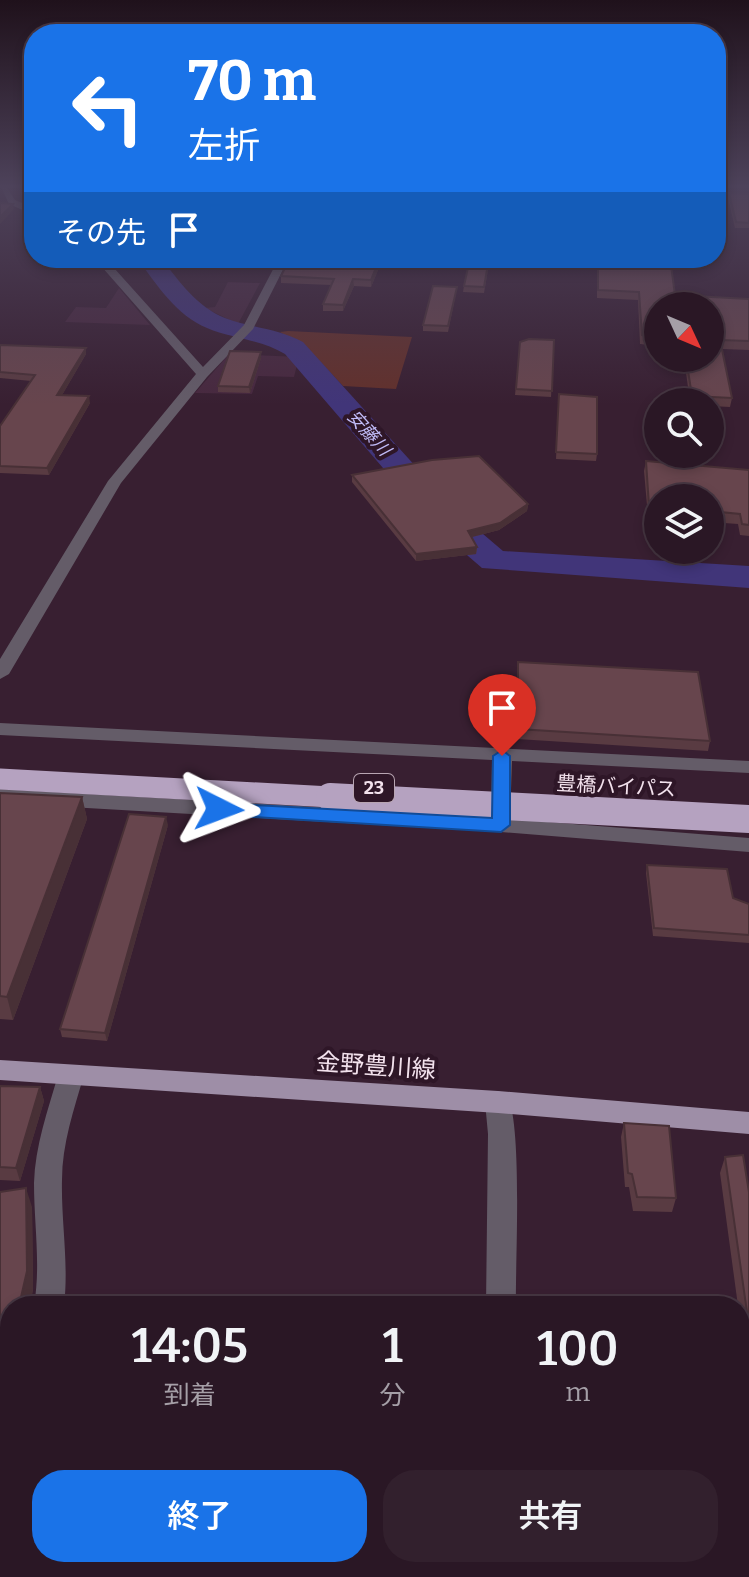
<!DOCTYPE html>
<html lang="ja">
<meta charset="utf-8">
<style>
:root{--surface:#2a1725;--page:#32202d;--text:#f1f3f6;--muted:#a59fa7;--line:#463642;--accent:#1a73e8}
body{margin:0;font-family:Bitter,"Noto Sans JP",serif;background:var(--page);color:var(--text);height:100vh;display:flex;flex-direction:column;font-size:30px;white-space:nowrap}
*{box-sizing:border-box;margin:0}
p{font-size:26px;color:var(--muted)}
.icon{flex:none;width:44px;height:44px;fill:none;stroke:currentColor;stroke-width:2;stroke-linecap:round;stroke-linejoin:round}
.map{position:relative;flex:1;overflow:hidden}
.side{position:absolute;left:0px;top:1296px;width:750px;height:282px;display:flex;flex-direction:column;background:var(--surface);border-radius:32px 32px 0 0;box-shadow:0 4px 12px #0003,0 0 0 2px var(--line)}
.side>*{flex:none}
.banner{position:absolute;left:24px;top:24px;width:702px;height:244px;border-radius:32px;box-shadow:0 4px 12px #0003,0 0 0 2px var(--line);background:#1a73e8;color:#fff;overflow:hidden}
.needle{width:52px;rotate:134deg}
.controls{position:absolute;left:644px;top:292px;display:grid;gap:16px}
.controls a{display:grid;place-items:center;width:80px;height:80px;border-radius:50%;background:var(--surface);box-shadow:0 4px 12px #0003,0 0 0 2px var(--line);font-size:40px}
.pin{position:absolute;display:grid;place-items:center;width:68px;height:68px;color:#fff;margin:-82px -34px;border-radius:50% 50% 50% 0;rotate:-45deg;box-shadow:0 0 8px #0007}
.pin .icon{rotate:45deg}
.me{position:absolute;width:88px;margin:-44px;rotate:93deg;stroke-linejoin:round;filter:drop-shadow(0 0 6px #0008)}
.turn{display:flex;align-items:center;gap:28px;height:168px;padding:0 32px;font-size:36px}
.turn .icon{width:104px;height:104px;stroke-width:2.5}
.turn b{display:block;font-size:56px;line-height:68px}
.then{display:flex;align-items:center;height:76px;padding:0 32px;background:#0003;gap:16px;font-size:30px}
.eta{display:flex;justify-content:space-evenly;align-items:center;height:136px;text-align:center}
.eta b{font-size:48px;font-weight:600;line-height:56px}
.action{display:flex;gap:16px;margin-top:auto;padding:16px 32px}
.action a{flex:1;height:92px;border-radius:32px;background:var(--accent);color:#fff;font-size:32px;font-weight:600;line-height:92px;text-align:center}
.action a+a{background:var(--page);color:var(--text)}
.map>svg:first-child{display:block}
.built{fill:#47283e}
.green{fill:#62302b}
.forest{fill:#94433a}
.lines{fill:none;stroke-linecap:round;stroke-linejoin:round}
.river{fill:#413579;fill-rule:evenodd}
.minor{fill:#645c68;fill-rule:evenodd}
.major{fill:#9e8ea7;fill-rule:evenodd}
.highway-bridge-far1{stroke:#b5a2c0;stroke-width:21}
.highway-bridge{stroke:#b5a2c0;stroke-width:28}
.wall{fill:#593b42}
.shaded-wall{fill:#483036}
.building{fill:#67454d;stroke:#483036;stroke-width:2}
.route{fill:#1a73e8;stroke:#114b97;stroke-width:2}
.labels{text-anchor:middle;stroke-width:8;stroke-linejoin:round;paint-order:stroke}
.far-water-label{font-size:18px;font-style:italic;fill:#c0bbf7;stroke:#2e1627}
.shield{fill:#2e1627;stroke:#b8a5b2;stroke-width:2}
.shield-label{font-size:18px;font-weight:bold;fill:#f3e2ed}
.street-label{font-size:20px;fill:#f3e2ed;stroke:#2e1627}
.near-street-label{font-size:24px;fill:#f3e2ed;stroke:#2e1627}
</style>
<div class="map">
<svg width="749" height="1577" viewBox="0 0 749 1577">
<rect width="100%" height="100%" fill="#381f31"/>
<g class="built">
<polygon points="228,282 260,283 238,324 205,308 215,307"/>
<polygon points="119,288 150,325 65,322 76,307 106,308"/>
<polygon points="229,354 299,357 294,377 258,376 252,394 195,393"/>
</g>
<polygon class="green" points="288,331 412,337 396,389 343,386 313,354 280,332"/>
<polygon class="forest" points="393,1568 456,1568 455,1577 392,1577"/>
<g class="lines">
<path class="river" d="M137 258H161C179 281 197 307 225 318 251 328 278 328 303 342L456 511 503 551 749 566V588L482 568 432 525 285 354C260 339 233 339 207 328 177 316 156 284 137 258Z"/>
<g class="minor">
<polygon points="0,185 5,185 15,200 34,208 34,215 9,204"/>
<polygon points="94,258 105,258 203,367 244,325 279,258 289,258 253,329 207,377 121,483 9,674 0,679 0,659 108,481 196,374"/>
<polygon points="0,723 749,761 749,773 512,761 510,819 749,838 749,852 501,832 0,803 0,789 491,817 492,760 0,735"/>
<path d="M71 1065 80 1068 84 1075C74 1109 62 1144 62 1180 61 1222 69 1263 64 1306H34C41 1264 34 1225 34 1183 35 1146 48 1110 58 1075L62 1068Z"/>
<path d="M498 1091 507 1094C523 1126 515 1263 516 1306H486L488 1134 485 1102 489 1094Z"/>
<polygon points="10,1496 10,1568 25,1568 26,1577 0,1577 0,1501"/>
<polygon points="463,1568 497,1568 496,1577 462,1577"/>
</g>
<polygon class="major" points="0,1060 498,1091 749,1112 749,1134 498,1113 0,1080"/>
<polyline class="highway-bridge-far1" points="0,779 367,799"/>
<polyline class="highway-bridge" points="330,797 749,819"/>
</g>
<g class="wall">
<polygon points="729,193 749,194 749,228 735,228 728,198"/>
<polygon points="290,258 383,258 371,287 354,286 343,311 323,311 323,304 331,285 281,283 281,276"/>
<polygon points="490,258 484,293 463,292 464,286"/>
<polygon points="597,258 675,295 749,299 749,350 722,349 732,398 730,407 710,406 710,402 690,402 684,358 710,358 658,306 658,346 640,344 638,300 597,298"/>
<polygon points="456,293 448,332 423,331 423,325"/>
<polygon points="554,340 551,397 515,395 520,342"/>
<polygon points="0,345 86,348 86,354 62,395 90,403 49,475 0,473 0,426 31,381 0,378"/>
<polygon points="261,352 261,358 250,393 218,392 218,386"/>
<polygon points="559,394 597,454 596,461 556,459"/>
<polygon points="646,461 749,470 749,536 740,535 738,524 710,522 710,498 658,498 658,518 648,517 644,471"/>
<polygon points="352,475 528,504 527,511 499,530 472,537 477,547 476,554 416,561 352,482"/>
<polygon points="518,662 710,741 708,751 517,739"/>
<polygon points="0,793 82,797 87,819 13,1020 0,1019"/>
<polygon points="168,825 107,1041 62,1037 60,1029"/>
<polygon points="647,865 749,904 749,943 653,936 646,873"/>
<polygon points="0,1086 40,1087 44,1101 20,1181 0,1180"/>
<polygon points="624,1123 676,1198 672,1212 633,1211 629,1187 625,1187 621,1137"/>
<polygon points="725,1157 749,1192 749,1365 747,1365 740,1317 740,1306 738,1306 720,1173"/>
<polygon points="0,1192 32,1207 33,1289 30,1306 10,1306 6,1420 0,1420"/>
<polygon points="740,1459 749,1577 739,1577 738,1568 740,1568"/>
<polygon points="79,1568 225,1568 224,1577 82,1577 79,1570"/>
</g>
<g class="shaded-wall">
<polygon points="13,204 14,209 0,224 0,217"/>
<polygon points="380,258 383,258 371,287 371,280"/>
<polygon points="353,279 354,286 343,311 343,305"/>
<polygon points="86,348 86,354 58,402 57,395"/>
<polygon points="261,352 261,358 250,393 249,387"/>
<polygon points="89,396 90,403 49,475 47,468"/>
<polygon points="528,504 527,511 499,530 468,538 468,531"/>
<polygon points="477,547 476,554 416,561 416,554"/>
<polygon points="82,797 87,819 13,1020 7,997"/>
<polygon points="166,817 168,825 107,1041 105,1033"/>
<polygon points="40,1087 44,1101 20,1181 16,1168"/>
<polygon points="26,1188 32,1207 33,1289 30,1306 19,1306"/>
<polygon points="10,1350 10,1400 6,1420 0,1407 0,1397"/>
<polygon points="220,1568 225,1568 224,1577 218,1577"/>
</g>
<g class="building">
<polygon points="729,193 749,194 749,223 736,222"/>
<polygon points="0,203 13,204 0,217"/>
<polygon points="290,258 380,258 371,280 353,279 343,305 323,304 334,279 281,276"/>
<polygon points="470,258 489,258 484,287 464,286"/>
<polygon points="598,258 670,258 675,295 749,299 749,341 720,340 732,398 692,396 686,358 710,358 710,306 658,306 658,337 642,335 639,292 598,290"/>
<polygon points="433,286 457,287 448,326 423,325"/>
<polygon points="529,339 554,340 552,391 516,389 520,342"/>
<polygon points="0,345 86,348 57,395 89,396 47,468 0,466 0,426 35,375 0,372"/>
<polygon points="230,351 261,352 249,387 218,386"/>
<polygon points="559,394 597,397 597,454 556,452"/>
<polygon points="479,456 528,504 500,523 468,531 477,547 416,554 352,475 432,460"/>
<polygon points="646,461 749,470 749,525 742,524 740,514 710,511 710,498 658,498 658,507 649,506"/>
<polygon points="518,662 698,672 710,741 518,729"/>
<polygon points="0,793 82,797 7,997 0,996"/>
<polygon points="129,814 166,817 105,1033 60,1029"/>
<polygon points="647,865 727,869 733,898 749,904 749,935 654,928"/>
<polygon points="0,1086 40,1087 16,1168 0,1167"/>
<polygon points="624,1123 669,1126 676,1198 637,1197 632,1174 628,1173"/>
<polygon points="743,1155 749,1192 749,1326 725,1157"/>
<polygon points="26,1188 27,1271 19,1306 10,1306 10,1350 0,1397 0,1192"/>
<polygon points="740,1459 749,1459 749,1577 743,1577 740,1549"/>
<polygon points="79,1568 220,1568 218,1577 85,1577 87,1571 79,1570"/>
</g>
<linearGradient id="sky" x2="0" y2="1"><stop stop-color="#1f111b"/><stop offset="0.46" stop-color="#4d425a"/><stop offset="1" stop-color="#4d425a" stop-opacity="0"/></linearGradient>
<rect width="749" height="405" fill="url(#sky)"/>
<polygon class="route" points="502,750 510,756 510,825 501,832 219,815 210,809 219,803 492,818 493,756"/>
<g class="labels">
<g class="far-water-label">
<text transform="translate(369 433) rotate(48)" y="6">安藤川</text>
</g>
<rect class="shield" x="354" y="774" width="40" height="28" rx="6"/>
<g class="shield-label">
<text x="374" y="794">23</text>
</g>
<g class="street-label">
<text transform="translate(616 786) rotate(3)" y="7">豊橋バイパス</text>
</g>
<g class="near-street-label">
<text transform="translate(376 1066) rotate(4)" y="8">金野豊川線</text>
</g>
</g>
</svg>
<div class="controls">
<a><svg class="needle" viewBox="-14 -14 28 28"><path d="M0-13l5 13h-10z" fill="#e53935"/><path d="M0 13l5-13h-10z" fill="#a59fa7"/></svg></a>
<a><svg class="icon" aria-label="search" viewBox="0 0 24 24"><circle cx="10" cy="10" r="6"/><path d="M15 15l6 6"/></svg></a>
<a><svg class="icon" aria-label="layers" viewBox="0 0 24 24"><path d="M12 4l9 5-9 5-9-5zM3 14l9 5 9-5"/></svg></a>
</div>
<div class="pin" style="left:502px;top:756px;background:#d93025"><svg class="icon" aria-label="arrive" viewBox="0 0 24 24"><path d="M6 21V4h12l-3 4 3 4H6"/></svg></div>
<svg class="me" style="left:219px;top:809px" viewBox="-20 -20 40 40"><path d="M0-17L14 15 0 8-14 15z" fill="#1a73e8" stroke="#fff" stroke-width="4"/></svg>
<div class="banner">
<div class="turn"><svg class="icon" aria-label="left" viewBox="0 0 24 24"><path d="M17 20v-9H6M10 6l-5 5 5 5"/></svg><div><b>70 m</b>左折</div></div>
<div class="then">その先<svg class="icon" aria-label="arrive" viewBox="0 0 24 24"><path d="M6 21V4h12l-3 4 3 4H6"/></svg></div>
</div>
<section class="side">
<div class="eta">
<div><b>14:05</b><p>到着</p></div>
<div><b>1</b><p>分</p></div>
<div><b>100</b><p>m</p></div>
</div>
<div class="action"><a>終了</a><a>共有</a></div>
</section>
</div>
